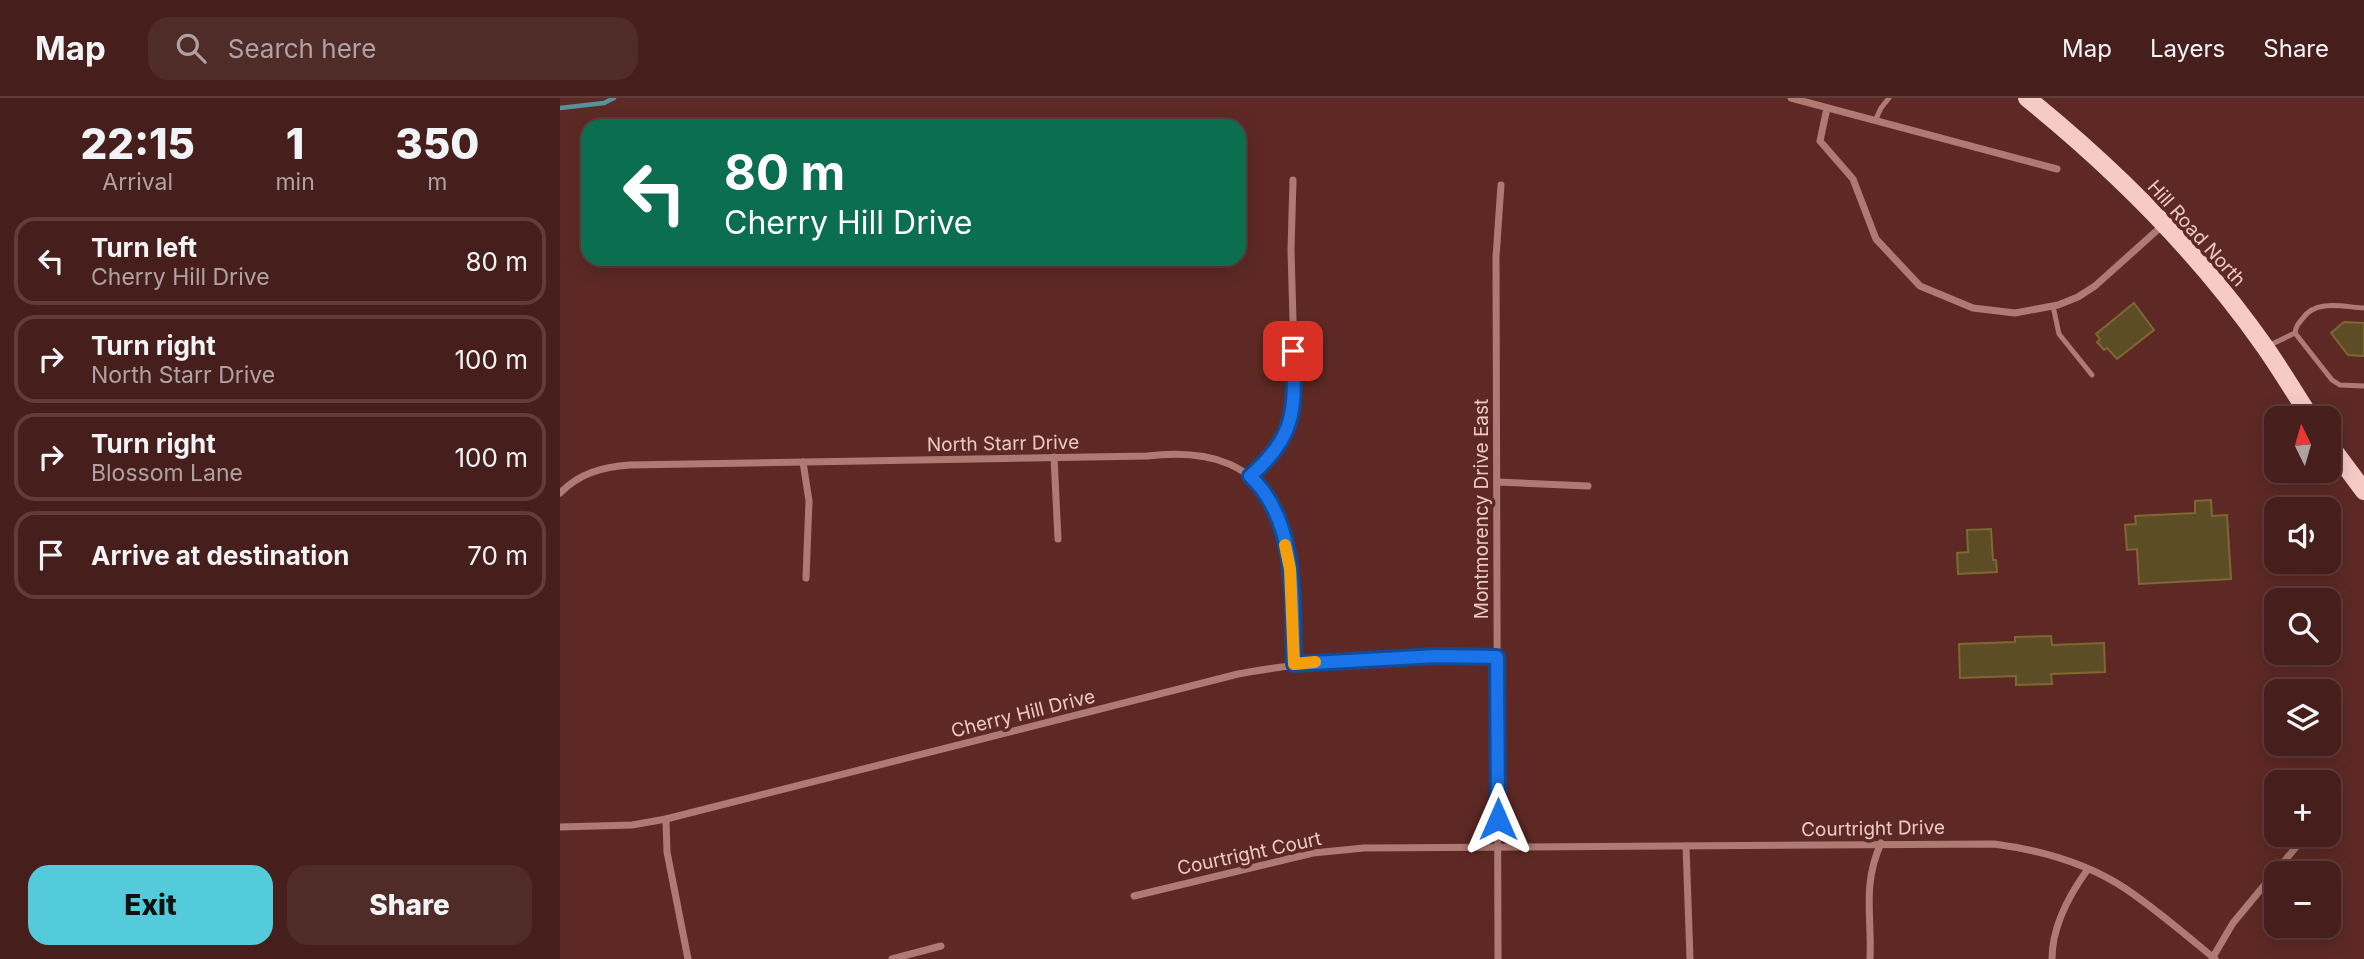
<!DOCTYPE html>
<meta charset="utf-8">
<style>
:root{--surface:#461f1c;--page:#502c29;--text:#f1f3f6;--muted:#b0a2a3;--line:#5e3d3b;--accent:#53cbda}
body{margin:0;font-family:Inter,sans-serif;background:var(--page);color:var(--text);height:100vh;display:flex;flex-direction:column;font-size:26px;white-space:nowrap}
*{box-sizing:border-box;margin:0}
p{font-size:23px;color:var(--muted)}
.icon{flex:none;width:38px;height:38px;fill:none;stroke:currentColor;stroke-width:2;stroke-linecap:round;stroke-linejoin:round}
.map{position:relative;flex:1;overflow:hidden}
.details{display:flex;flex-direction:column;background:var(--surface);width:560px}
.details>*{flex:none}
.top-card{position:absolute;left:21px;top:21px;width:665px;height:147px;border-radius:21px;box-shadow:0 4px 18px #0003,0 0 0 2px var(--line);background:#0b6e4f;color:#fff;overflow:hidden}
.needle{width:46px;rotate:355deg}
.controls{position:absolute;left:1704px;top:308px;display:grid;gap:14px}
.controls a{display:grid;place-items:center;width:77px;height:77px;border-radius:14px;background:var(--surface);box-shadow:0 4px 18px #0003,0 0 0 2px var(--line);font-size:35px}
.pin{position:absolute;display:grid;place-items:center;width:60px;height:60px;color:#fff;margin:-30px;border-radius:14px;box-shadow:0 4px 10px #0006}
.me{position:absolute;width:77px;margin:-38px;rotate:0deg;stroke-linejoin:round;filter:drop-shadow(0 0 5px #0008)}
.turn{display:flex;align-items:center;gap:24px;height:147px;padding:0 28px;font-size:32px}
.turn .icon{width:91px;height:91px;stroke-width:2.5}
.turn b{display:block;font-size:49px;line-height:60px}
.eta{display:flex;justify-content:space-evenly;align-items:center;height:119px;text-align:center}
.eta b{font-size:42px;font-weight:800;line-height:49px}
.action{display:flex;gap:14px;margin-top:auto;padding:14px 28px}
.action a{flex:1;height:80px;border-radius:21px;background:var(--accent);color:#111;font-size:28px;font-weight:800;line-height:80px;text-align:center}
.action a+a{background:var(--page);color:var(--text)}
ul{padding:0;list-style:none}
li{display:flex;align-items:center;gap:21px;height:88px;margin:0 14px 10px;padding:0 14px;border:4px solid var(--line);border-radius:21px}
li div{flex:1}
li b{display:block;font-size:26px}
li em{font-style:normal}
header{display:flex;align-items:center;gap:42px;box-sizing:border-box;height:98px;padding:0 35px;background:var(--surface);border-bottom:2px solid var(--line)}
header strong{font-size:33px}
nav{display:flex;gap:38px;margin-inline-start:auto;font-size:24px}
.search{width:490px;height:63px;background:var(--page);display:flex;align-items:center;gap:18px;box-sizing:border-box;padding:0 24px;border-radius:21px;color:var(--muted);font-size:26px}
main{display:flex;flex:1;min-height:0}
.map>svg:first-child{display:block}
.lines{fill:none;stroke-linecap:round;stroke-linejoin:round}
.stream{stroke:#52949c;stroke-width:4.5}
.building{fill:#5d4d26;stroke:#7e6731;stroke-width:2}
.lane{stroke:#af7a74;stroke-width:5}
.street{stroke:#af7a74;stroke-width:7}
.primary{stroke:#f7cbc5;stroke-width:18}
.route-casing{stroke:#114b97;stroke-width:18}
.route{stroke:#1a73e8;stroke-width:12}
.slow{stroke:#f59e0b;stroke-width:12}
.labels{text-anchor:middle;stroke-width:7;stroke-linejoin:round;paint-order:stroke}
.street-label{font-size:19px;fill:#ebc9c5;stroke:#5e2925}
</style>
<header>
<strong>Map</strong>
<div class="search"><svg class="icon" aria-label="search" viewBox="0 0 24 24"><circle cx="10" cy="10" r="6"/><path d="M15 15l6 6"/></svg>Search here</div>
<nav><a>Map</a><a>Layers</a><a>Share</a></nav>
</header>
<main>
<section class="details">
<div class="eta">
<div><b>22:15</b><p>Arrival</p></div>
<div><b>1</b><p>min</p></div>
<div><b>350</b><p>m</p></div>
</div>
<ul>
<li><svg class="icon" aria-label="left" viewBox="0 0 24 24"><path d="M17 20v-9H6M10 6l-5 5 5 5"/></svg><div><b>Turn left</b><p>Cherry Hill Drive</p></div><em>80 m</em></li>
<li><svg class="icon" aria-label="right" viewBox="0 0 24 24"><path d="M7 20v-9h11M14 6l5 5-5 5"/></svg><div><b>Turn right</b><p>North Starr Drive</p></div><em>100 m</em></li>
<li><svg class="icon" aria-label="right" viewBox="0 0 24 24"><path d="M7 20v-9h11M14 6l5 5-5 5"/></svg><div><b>Turn right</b><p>Blossom Lane</p></div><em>100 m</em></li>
<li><svg class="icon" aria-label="arrive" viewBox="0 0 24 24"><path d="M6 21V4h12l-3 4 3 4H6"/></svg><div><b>Arrive at destination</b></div><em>70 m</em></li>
</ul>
<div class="action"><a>Exit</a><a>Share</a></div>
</section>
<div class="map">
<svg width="1804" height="861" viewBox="0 0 1804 861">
<rect width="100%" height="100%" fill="#5e2925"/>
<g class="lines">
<polyline class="stream" points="0,10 44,5 54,0"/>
</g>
<g class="building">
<polygon points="1574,205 1594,232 1557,261 1547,250 1544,252 1537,244 1540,241 1536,236"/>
<polygon points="1784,224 1804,225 1804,258 1788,257 1771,235"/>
<polygon points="1651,402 1652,418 1667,417 1671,481 1579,486 1577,451 1567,452 1565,427 1576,426 1575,418 1635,415 1635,403"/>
<polygon points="1431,431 1433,462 1436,462 1437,474 1398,476 1397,455 1408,454 1407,432"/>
<polygon points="1491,538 1492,547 1544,545 1545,574 1491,576 1492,586 1456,587 1456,578 1400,580 1399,546 1455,544 1455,539"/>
</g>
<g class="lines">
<g class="lane">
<polyline points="1315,23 1321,10 1329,0"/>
<polyline points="1493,208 1499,236 1532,277"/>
<polyline points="1735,235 1772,282 1780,287 1804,288"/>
<path d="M1708 248 1735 235C1736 228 1738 226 1743 220 1756 201 1784 209 1804 210"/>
</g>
<g class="street">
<polyline points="1231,0 1497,71"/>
<polyline points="1267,10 1260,43 1293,81 1316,141 1360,188 1413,210 1455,215 1498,207 1518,199 1535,188 1603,127"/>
<polyline points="494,359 498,441"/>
<polyline points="243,364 249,403 246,480"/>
<path d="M690 378C718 354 731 330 735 293L731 152 733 82"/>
<polyline points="937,384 1028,388"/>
<path d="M0 395C20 375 42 369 70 367L587 358C737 341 731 455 734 566"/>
<polyline points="106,721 107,754 128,861"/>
<path d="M0 729 72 727 106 721 678 576C763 560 850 558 937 559"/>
<polyline points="1126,748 1130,861"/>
<path d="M574 798 753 755 804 750 1434 746C1480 752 1527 765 1566 791 1597 812 1626 837 1655 861"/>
<polyline points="1653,859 1673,825 1746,737"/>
<polyline points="332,861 381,848"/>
<polyline points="938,861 936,159 941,87"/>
<path d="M1310 861C1312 817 1302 788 1321 745"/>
<path d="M1492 861C1492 828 1509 797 1528 771"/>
</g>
<g class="primary">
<path d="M1467 0C1556 72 1639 155 1705 249 1721 272 1736 297 1751 320"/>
<polyline points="1769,346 1804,393"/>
</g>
</g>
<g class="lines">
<g class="route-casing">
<path id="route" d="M733 253C735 310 737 338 690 378 739 424 732 504 734 566L877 558 937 559 938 721"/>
</g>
<use href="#route" class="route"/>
<polyline class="slow" points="725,447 730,471 734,566 755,564"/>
</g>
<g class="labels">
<g class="street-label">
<text transform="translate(1637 135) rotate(48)" y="7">Hill Road North</text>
<text transform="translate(443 345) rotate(-1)" y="7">North Starr Drive</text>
<text transform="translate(921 411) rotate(-90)" y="7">Montmorency Drive East</text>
<text transform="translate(463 615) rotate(-14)" y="7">Cherry Hill Drive</text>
<text transform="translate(1313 730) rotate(-1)" y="7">Courtright Drive</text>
<text transform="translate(689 755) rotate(-12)" y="7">Courtright Court</text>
</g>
</g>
</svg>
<div class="controls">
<a><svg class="needle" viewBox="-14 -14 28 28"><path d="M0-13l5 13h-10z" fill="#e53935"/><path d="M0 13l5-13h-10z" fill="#b0a2a3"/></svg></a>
<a><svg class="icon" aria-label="sound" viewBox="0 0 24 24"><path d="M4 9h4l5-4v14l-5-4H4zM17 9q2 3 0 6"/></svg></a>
<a><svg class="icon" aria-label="search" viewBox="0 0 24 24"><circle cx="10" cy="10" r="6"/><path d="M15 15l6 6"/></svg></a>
<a><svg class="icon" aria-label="layers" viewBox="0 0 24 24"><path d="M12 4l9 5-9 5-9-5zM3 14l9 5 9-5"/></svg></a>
<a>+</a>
<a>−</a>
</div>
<div class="pin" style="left:733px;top:253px;background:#d93025"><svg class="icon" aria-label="arrive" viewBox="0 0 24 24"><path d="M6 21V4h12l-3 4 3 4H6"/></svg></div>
<svg class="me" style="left:938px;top:721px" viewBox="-20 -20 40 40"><path d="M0-17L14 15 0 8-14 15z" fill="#1a73e8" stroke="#fff" stroke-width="4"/></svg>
<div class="top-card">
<div class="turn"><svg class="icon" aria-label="left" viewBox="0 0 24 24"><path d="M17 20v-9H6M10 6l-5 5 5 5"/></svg><div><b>80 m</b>Cherry Hill Drive</div></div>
</div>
</div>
</main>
